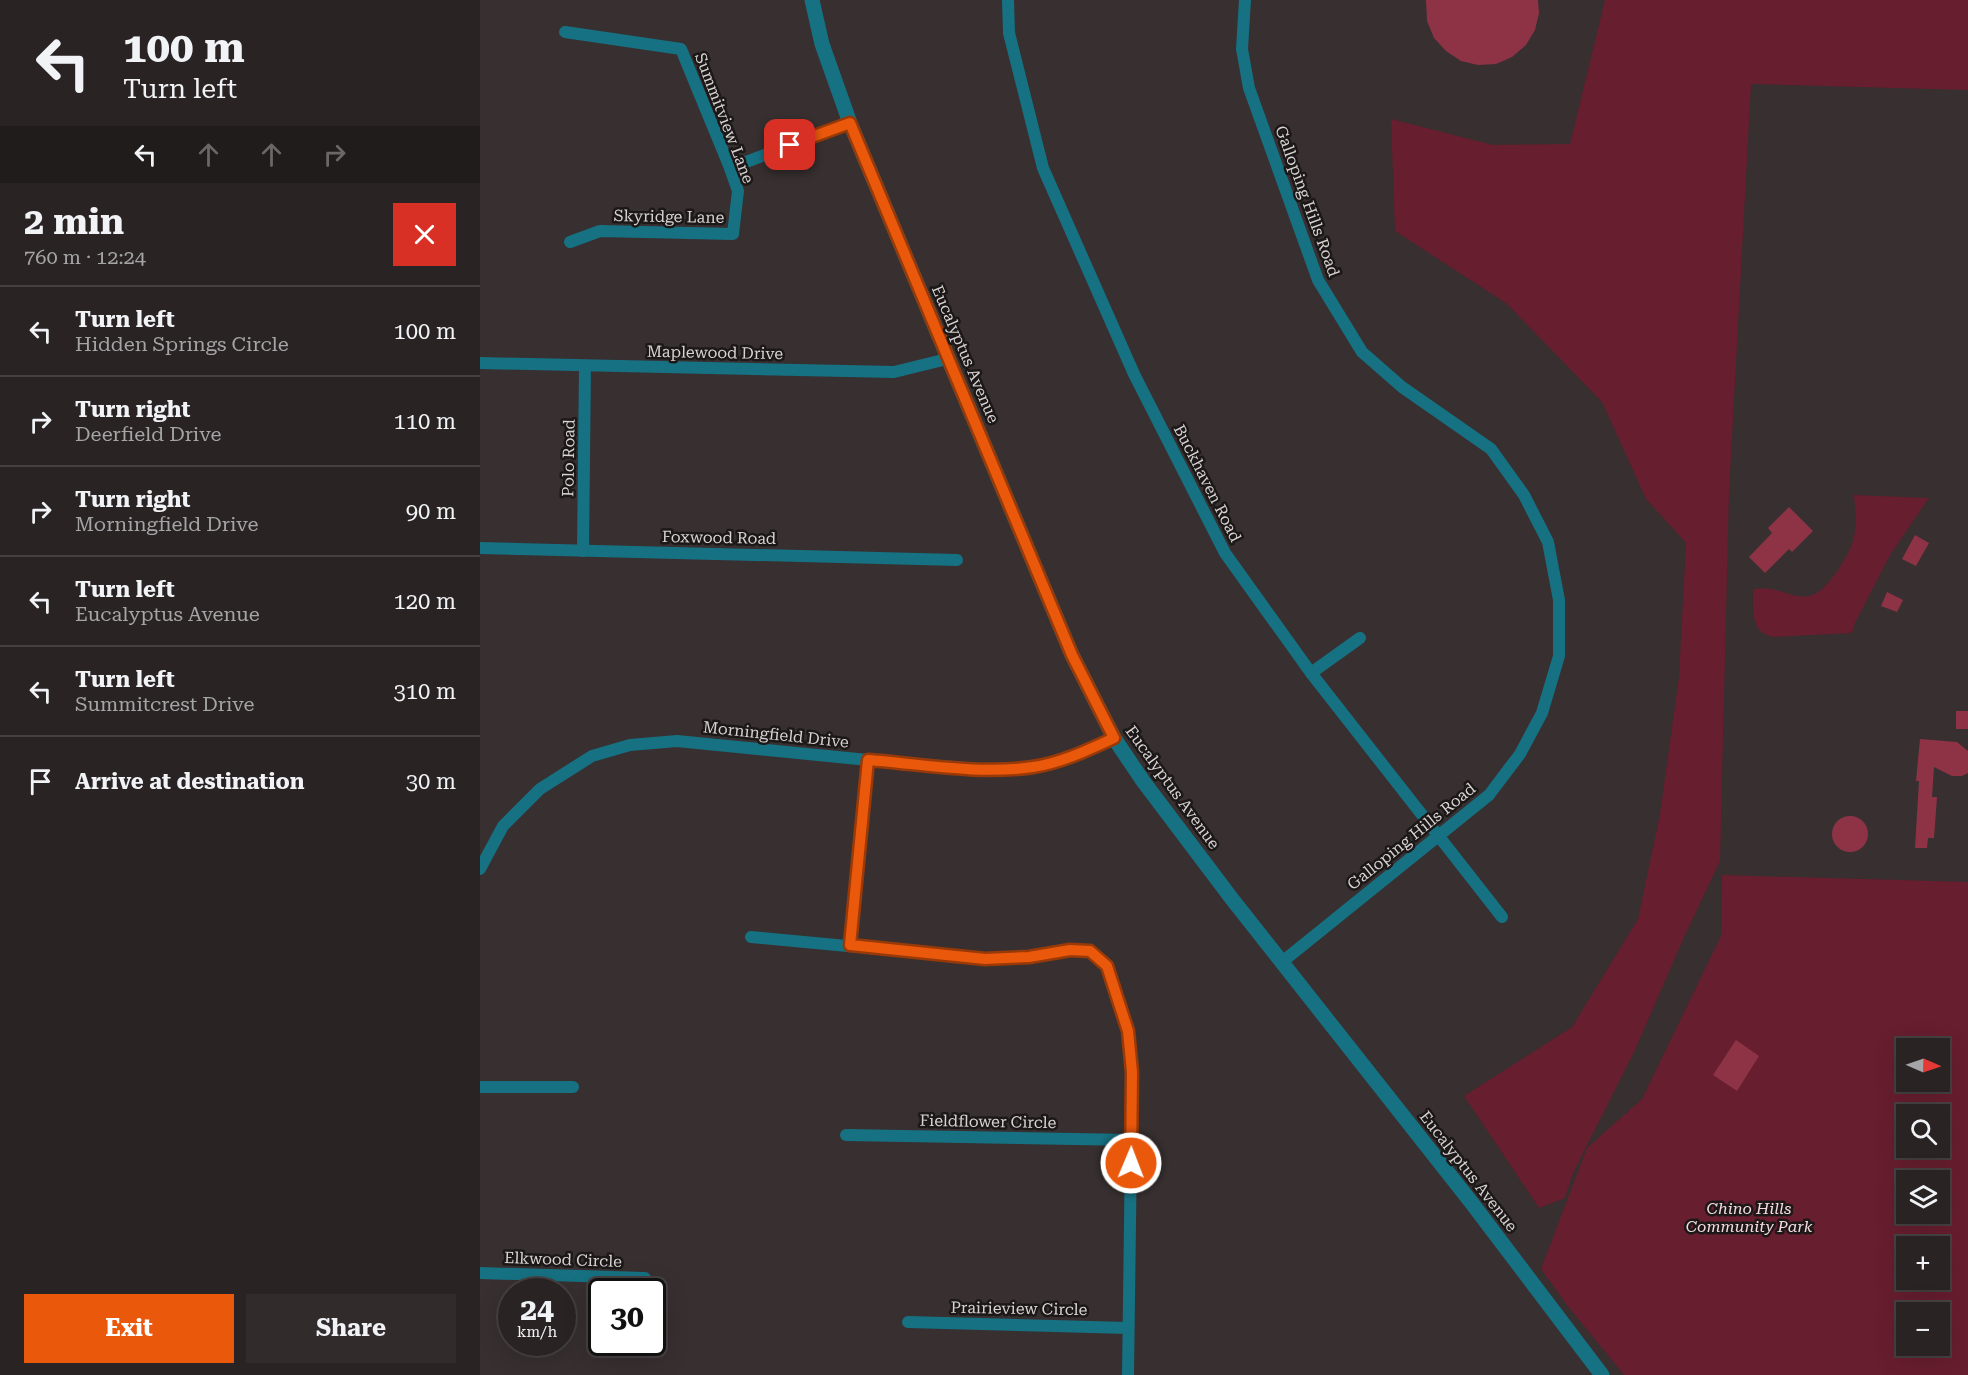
<!DOCTYPE html>
<meta charset="utf-8">
<style>
:root{--surface:#292324;--page:#312b2c;--text:#f1f3f6;--muted:#a5a4a6;--line:#454041;--accent:#ea580c}
body{margin:0;font-family:"Roboto Serif",serif;background:var(--page);color:var(--text);height:100vh;display:flex;flex-direction:column;font-size:22px;white-space:nowrap}
*{box-sizing:border-box;margin:0}
p{font-size:20px;color:var(--muted)}
.icon{flex:none;width:33px;height:33px;fill:none;stroke:currentColor;stroke-width:2;stroke-linecap:round;stroke-linejoin:round}
.map{position:relative;flex:1;overflow:hidden}
.sheet{display:flex;flex-direction:column;background:var(--surface);width:480px}
.sheet>*{flex:none}
.guide{background:#292324;color:var(--text);overflow:hidden}
.needle{width:39px;rotate:92deg}
.controls{position:absolute;left:1416px;top:1038px;display:grid;gap:12px}
.controls a{display:grid;place-items:center;width:54px;height:54px;border-radius:0px;background:var(--surface);box-shadow:0 6px 24px #0002,0 0 0 2px var(--line);font-size:30px}
.speed{position:absolute;left:18px;top:1278px;display:flex;gap:12px;font-size:30px;font-weight:700;text-align:center}
.speed>*{display:grid;place-content:center;width:78px;height:78px;border-radius:50%;background:var(--surface);box-shadow:0 6px 24px #0002,0 0 0 2px var(--line);line-height:1}
.speed small{font-size:15px;font-weight:400}
.speed .limit{border:3px solid #111;border-radius:9px;background:#fff;color:#111}
.pin{position:absolute;display:grid;place-items:center;width:51px;height:51px;color:#fff;margin:-26px;border-radius:12px;box-shadow:0 3px 9px #0006}
.me{position:absolute;width:66px;margin:-33px;rotate:1deg;stroke-linejoin:round;filter:drop-shadow(0 0 4px #0008)}
.turn{display:flex;align-items:center;gap:21px;height:126px;padding:0 24px;font-size:27px}
.turn .icon{width:78px;height:78px;stroke-width:2.5}
.turn b{display:block;font-size:42px;line-height:51px}
.lanes{display:flex;align-items:center;height:57px;padding:0 24px;background:#0003;justify-content:center;gap:30px;direction:ltr}
.lanes .off{opacity:.35}
.round{display:grid;place-items:center;flex:none;width:63px;height:63px;border-radius:0px;background:var(--page)}
.overview{display:flex;align-items:center;justify-content:space-between;height:102px;padding:0 24px}
h1{font-size:36px;font-weight:700;line-height:45px}
.primary-button{display:flex;gap:12px;margin-top:auto;padding:12px 24px}
.primary-button a{flex:1;height:69px;border-radius:0px;background:var(--accent);color:#fff;font-size:24px;font-weight:700;line-height:69px;text-align:center}
.primary-button a+a{background:var(--page);color:var(--text)}
ul{padding:0;list-style:none}
li{display:flex;align-items:center;gap:18px;height:90px;padding:0 24px;border-top:2px solid var(--line)}
li div{flex:1}
li b{display:block;font-size:22px}
li em{font-style:normal}
main{display:flex;flex:1;min-height:0}
.map>svg:first-child{display:block}
.green{fill:#671e2f;fill-rule:evenodd}
.building{fill:#8e3346}
.lines{fill:none;stroke-linecap:round;stroke-linejoin:round}
.minor{stroke:#167182;stroke-width:12}
.tertiary{stroke:#167182;stroke-width:15}
.route-casing{stroke:#983908;stroke-width:15}
.route{stroke:#ea580c;stroke-width:10}
.labels{text-anchor:middle;stroke-width:5;stroke-linejoin:round;paint-order:stroke}
.street-label{font-size:16px;fill:#d8d2d3;stroke:#1c1818}
.park-label{font-size:16px;font-style:italic;fill:#f5dadd;stroke:#1c1818}
</style>
<main>
<section class="sheet">
<div class="guide">
<div class="turn"><svg class="icon" aria-label="left" viewBox="0 0 24 24"><path d="M17 20v-9H6M10 6l-5 5 5 5"/></svg><div><b>100 m</b>Turn left</div></div>
<div class="lanes"><svg class="icon" aria-label="left" viewBox="0 0 24 24"><path d="M17 20v-9H6M10 6l-5 5 5 5"/></svg><svg class="icon off" aria-label="ahead" viewBox="0 0 24 24"><path d="M12 20V5M6 11l6-6 6 6"/></svg><svg class="icon off" aria-label="ahead" viewBox="0 0 24 24"><path d="M12 20V5M6 11l6-6 6 6"/></svg><svg class="icon off" aria-label="right" viewBox="0 0 24 24"><path d="M7 20v-9h11M14 6l5 5-5 5"/></svg></div>
</div>
<div class="overview"><div><h1>2 min</h1><p>760 m · 12:24</p></div><a class="round" style="background:#d93025;color:#fff"><svg class="icon" aria-label="close" viewBox="0 0 24 24"><path d="M6 6l12 12M18 6L6 18"/></svg></a></div>
<ul>
<li><svg class="icon" aria-label="left" viewBox="0 0 24 24"><path d="M17 20v-9H6M10 6l-5 5 5 5"/></svg><div><b>Turn left</b><p>Hidden Springs Circle</p></div><em>100 m</em></li>
<li><svg class="icon" aria-label="right" viewBox="0 0 24 24"><path d="M7 20v-9h11M14 6l5 5-5 5"/></svg><div><b>Turn right</b><p>Deerfield Drive</p></div><em>110 m</em></li>
<li><svg class="icon" aria-label="right" viewBox="0 0 24 24"><path d="M7 20v-9h11M14 6l5 5-5 5"/></svg><div><b>Turn right</b><p>Morningfield Drive</p></div><em>90 m</em></li>
<li><svg class="icon" aria-label="left" viewBox="0 0 24 24"><path d="M17 20v-9H6M10 6l-5 5 5 5"/></svg><div><b>Turn left</b><p>Eucalyptus Avenue</p></div><em>120 m</em></li>
<li><svg class="icon" aria-label="left" viewBox="0 0 24 24"><path d="M17 20v-9H6M10 6l-5 5 5 5"/></svg><div><b>Turn left</b><p>Summitcrest Drive</p></div><em>310 m</em></li>
<li><svg class="icon" aria-label="arrive" viewBox="0 0 24 24"><path d="M6 21V4h12l-3 4 3 4H6"/></svg><div><b>Arrive at destination</b></div><em>30 m</em></li>
</ul>
<div class="primary-button"><a>Exit</a><a>Share</a></div>
</section>
<div class="map">
<svg width="1488" height="1375" viewBox="0 0 1488 1375">
<rect width="100%" height="100%" fill="#372f30"/>
<g class="green">
<polygon points="1125,0 1488,0 1488,90 1271,84 1249,492 1240,861 1205,935 1155,1050 1093,1173 1085,1198 1059,1208 984,1096 1092,1027 1158,919 1180,814 1199,677 1206,543 1166,499 1122,402 1026,303 915,231 911,119 1013,145 1090,144"/>
<path d="M1374 495 1449 498 1410 555 1375 623 1372 633 1293 637C1289 636 1286 635 1283 633 1271 626 1273 601 1273 589 1279 589 1285 588 1291 589 1304 591 1318 600 1332 595 1348 590 1371 553 1374 537 1377 523 1375 509 1374 495Z"/>
<path d="M1242 875 1488 882V1375H1144L1087 1305 1061 1269 1107 1148 1162 1099 1241 936ZM1426 1048H1460V1082H1426ZM1426 1114H1460V1148H1426ZM1426 1180H1460V1214H1426ZM1426 1246H1460V1280H1426ZM1426 1312H1460V1346H1426Z"/>
</g>
<g class="building">
<polygon points="946,0 1058,0 1059,13 1055,30 1046,45 1032,57 1016,64 998,65 981,61 966,51 954,38 947,21"/>
<polygon points="1309,507 1333,531 1312,552 1309,549 1285,573 1269,557 1292,533 1288,528"/>
<polygon points="1435,535 1449,543 1436,566 1422,559"/>
<polygon points="1407,592 1423,600 1417,612 1401,606"/>
<rect x="1476" y="711" width="12" height="18"/>
<polygon points="1440,739 1477,742 1488,751 1488,773 1482,776 1472,776 1454,767 1452,797 1457,797 1454,838 1448,838 1447,848 1435,848 1439,781 1436,781"/>
<circle cx="1370" cy="834" r="18"/>
<polygon points="1256,1040 1279,1056 1257,1091 1233,1075"/>
</g>
<g class="lines">
<g class="minor">
<polyline points="528,0 529,33 563,168 654,374 745,553 831,673 1022,917"/>
<polyline points="765,0 762,49 769,88 838,280 882,352 922,387 1011,449 1044,495 1068,542 1079,600 1079,656 1062,713 1040,754 1009,795 802,962"/>
<polyline points="85,32 201,49 250,168 258,191 253,234 120,231 90,242"/>
<polyline points="250,168 370,123"/>
<polyline points="0,363 414,372 467,359"/>
<polyline points="0,548 477,560"/>
<polyline points="103,551 105,366"/>
<polyline points="831,673 880,638"/>
<polyline points="0,869 23,826 60,789 112,756 150,745 197,741 388,760 511,770 553,767 573,763 634,738"/>
<polyline points="271,937 505,959 549,957 590,950 610,951 627,965 648,1031 652,1072 648,1375"/>
<polyline points="370,945 388,760"/>
<polyline points="0,1087 93,1087"/>
<polyline points="366,1135 651,1140"/>
<polyline points="0,1273 165,1278"/>
<polyline points="428,1322 648,1328"/>
</g>
<polyline class="tertiary" points="332,0 342,44 370,123 592,655 634,738 663,781 752,899 991,1202 1122,1375"/>
</g>
<g class="lines">
<g class="route-casing">
<path id="route" d="M310 145 370 123 592 655 634 738C608 750 581 763 553 767 499 775 442 764 388 760L370 945 505 959 549 957 590 950 610 951 627 966 648 1031 652 1072 651 1163"/>
</g>
<use href="#route" class="route"/>
</g>
<g class="labels">
<g class="street-label">
<text transform="translate(245 118) rotate(69)" y="6">Summitview Lane</text>
<text transform="translate(828 201) rotate(70)" y="6">Galloping Hills Road</text>
<text transform="translate(189 216) rotate(1)" y="6">Skyridge Lane</text>
<text transform="translate(235 352) rotate(1)" y="6">Maplewood Drive</text>
<text transform="translate(486 354) rotate(67)" y="6">Eucalyptus Avenue</text>
<text transform="translate(88 458) rotate(-89)" y="6">Polo Road</text>
<text transform="translate(728 483) rotate(63)" y="6">Buckhaven Road</text>
<text transform="translate(239 537) rotate(1)" y="6">Foxwood Road</text>
<text transform="translate(296 734) rotate(6)" y="6">Morningfield Drive</text>
<text transform="translate(693 787) rotate(54)" y="6">Eucalyptus Avenue</text>
<text transform="translate(931 836) rotate(-39)" y="6">Galloping Hills Road</text>
<text transform="translate(508 1121) rotate(1)" y="6">Fieldflower Circle</text>
<text transform="translate(989 1171) rotate(52)" y="6">Eucalyptus Avenue</text>
<text transform="translate(83 1259) rotate(2)" y="6">Elkwood Circle</text>
<text transform="translate(539 1308) rotate(1)" y="6">Prairieview Circle</text>
</g>
<g class="park-label">
<text x="1269" y="1214">Chino Hills<tspan x="1269" dy="18">Community Park</tspan></text>
</g>
</g>
</svg>
<div class="controls">
<a><svg class="needle" viewBox="-14 -14 28 28"><path d="M0-13l5 13h-10z" fill="#e53935"/><path d="M0 13l5-13h-10z" fill="#a5a4a6"/></svg></a>
<a><svg class="icon" aria-label="search" viewBox="0 0 24 24"><circle cx="10" cy="10" r="6"/><path d="M15 15l6 6"/></svg></a>
<a><svg class="icon" aria-label="layers" viewBox="0 0 24 24"><path d="M12 4l9 5-9 5-9-5zM3 14l9 5 9-5"/></svg></a>
<a>+</a>
<a>−</a>
</div>
<div class="speed"><div>24<small>km/h</small></div><div class="limit">30</div></div>
<div class="pin" style="left:310px;top:145px;background:#d93025"><svg class="icon" aria-label="arrive" viewBox="0 0 24 24"><path d="M6 21V4h12l-3 4 3 4H6"/></svg></div>
<svg class="me" style="left:651px;top:1163px" viewBox="-20 -20 40 40"><circle r="17" fill="#ea580c" stroke="#fff" stroke-width="3"/><path d="M0-11L8 9 0 5-8 9z" fill="#fff"/></svg>
</div>
</main>
